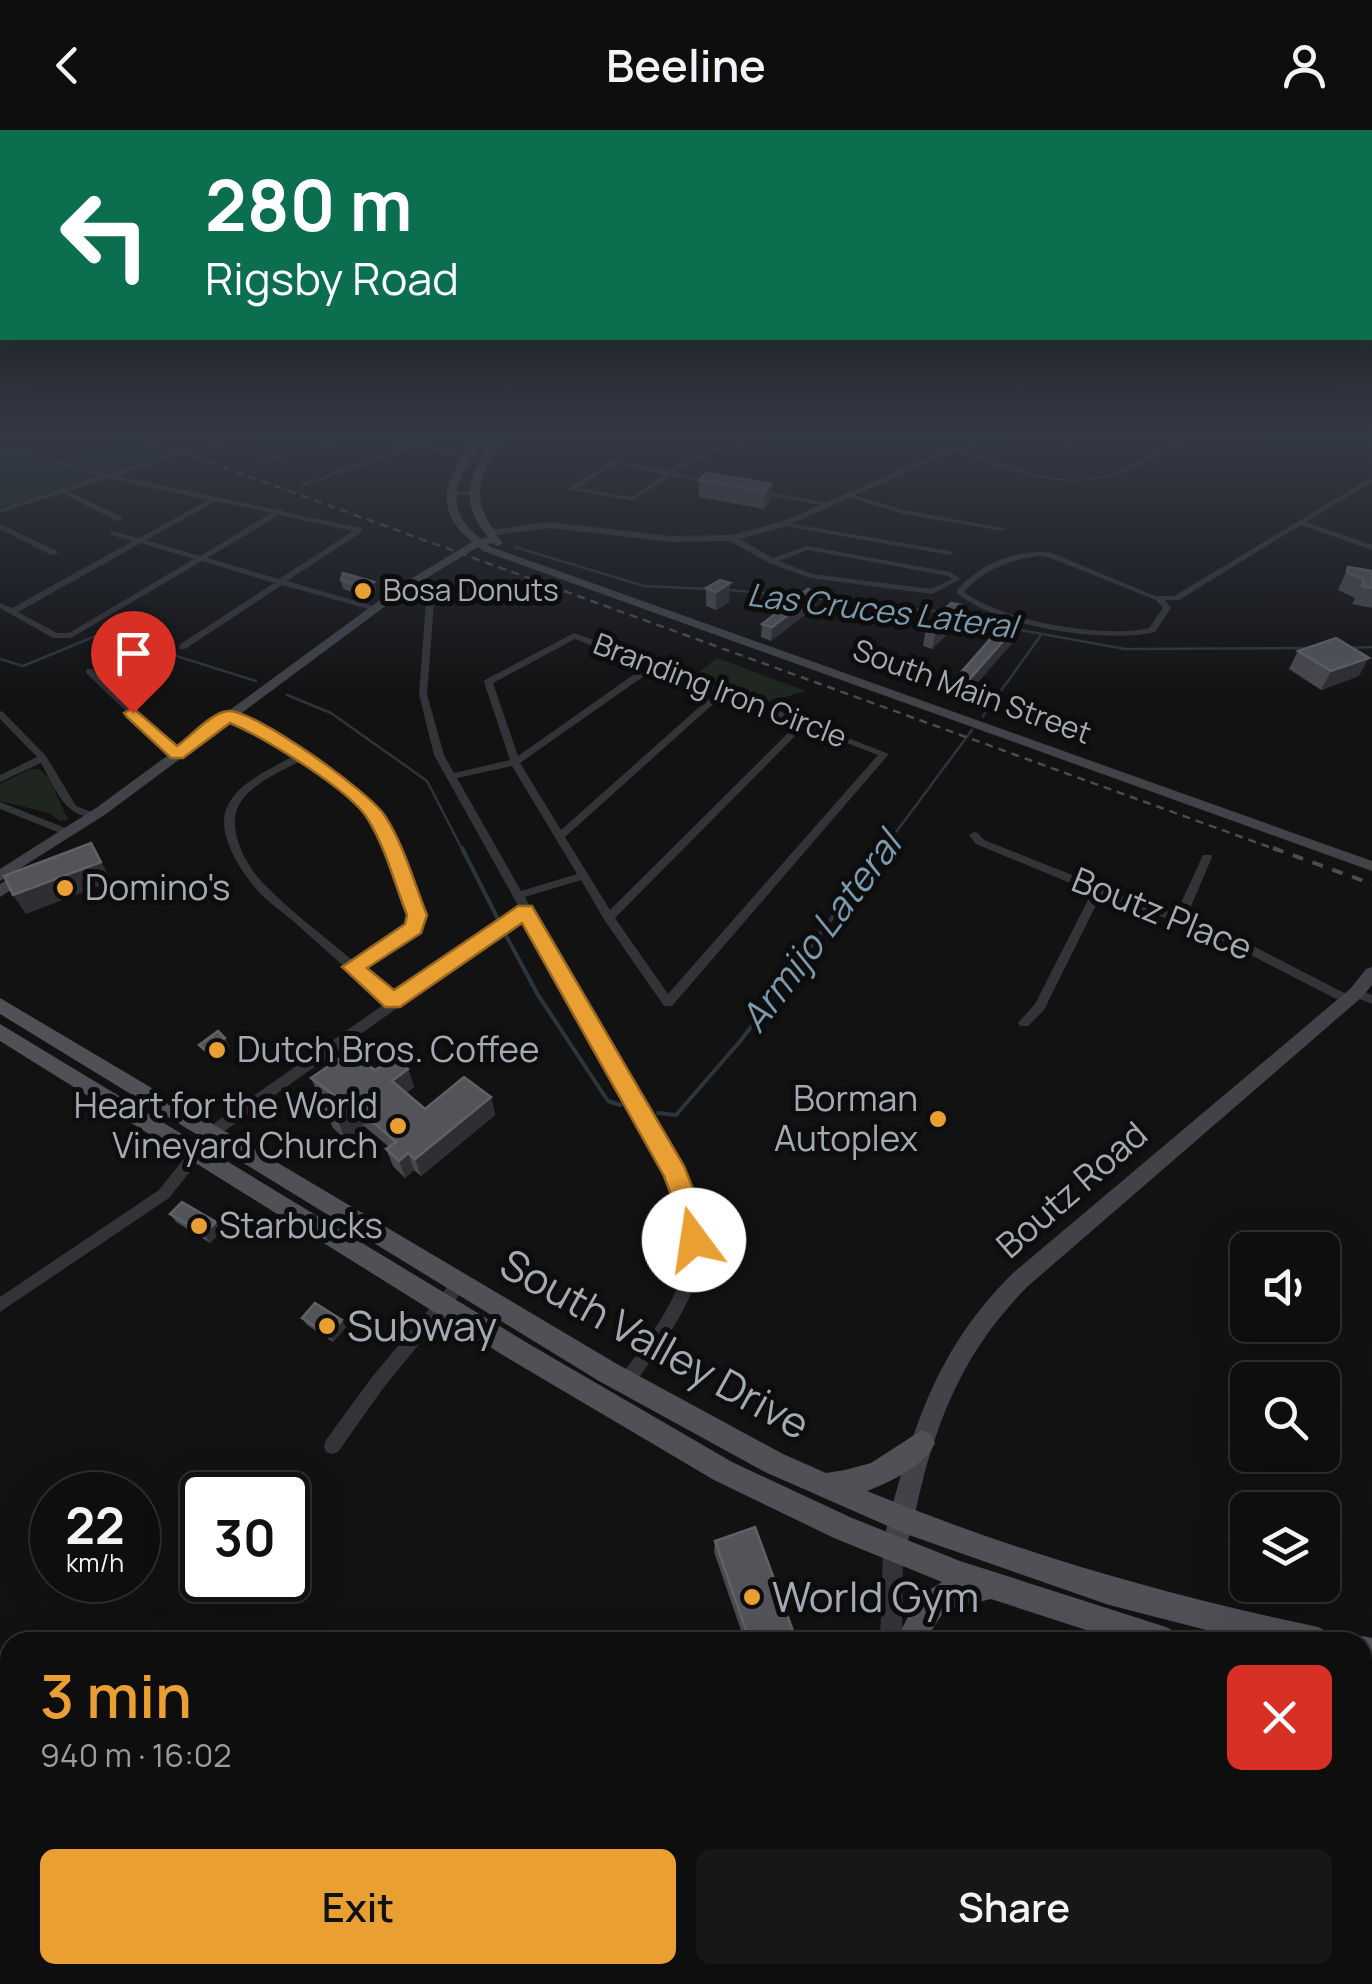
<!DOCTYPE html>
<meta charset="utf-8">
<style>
:root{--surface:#0e0e0e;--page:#171717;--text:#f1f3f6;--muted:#9b9c9e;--line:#2e2e2e;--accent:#ea9f33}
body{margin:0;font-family:Manrope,sans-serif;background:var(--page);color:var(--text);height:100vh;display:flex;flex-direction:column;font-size:38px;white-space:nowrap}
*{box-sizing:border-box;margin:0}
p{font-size:32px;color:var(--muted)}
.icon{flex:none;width:55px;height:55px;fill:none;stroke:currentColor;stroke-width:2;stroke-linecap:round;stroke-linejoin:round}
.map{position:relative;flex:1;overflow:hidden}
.details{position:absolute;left:0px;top:1502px;width:1372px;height:352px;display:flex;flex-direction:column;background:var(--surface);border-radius:30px 30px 0 0;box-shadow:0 10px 40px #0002,0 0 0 2px var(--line)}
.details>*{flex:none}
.guide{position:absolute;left:0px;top:0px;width:1372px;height:210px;box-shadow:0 10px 40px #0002,0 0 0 2px var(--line);background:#0b6e4f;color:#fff;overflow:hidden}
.buttons{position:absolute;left:1230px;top:1102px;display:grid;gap:20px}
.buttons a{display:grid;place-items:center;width:110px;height:110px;border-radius:15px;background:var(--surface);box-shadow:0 10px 40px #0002,0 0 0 2px var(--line);font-size:50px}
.speed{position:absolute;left:30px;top:1342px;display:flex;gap:20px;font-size:50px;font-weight:700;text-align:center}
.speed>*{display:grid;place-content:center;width:130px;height:130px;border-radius:50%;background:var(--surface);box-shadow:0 10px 40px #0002,0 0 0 2px var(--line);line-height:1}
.speed small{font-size:25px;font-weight:400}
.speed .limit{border:5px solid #111;border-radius:15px;background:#fff;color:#111}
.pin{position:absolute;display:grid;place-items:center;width:85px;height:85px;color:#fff;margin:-102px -42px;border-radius:50% 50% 50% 0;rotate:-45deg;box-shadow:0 0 10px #0007}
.pin .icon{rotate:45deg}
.me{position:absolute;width:110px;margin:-55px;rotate:346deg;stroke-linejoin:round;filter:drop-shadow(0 0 8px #0008)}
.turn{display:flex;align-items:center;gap:35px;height:210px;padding:0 40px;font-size:45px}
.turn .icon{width:130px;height:130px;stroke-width:2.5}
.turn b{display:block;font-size:70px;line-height:85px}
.round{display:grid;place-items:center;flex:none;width:105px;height:105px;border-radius:15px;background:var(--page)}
.head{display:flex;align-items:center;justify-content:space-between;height:170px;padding:0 40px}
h1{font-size:60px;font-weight:600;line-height:75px;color:var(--accent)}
.cta{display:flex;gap:20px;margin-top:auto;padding:20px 40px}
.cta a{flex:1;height:115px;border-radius:15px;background:var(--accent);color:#111;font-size:40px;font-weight:600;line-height:115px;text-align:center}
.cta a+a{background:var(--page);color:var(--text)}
header{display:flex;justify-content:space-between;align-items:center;height:130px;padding:0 40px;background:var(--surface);font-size:45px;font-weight:600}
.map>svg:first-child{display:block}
.green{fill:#1e261f}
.water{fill:#2c353b}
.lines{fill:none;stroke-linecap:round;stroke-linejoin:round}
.stream-far1{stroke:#2c353b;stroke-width:2.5}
.stream{stroke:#2c353b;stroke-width:4}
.minor{fill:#333438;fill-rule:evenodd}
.tertiary{fill:#333438;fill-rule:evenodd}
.secondary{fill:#414348;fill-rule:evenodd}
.primary{fill:#4f5157;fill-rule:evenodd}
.rail-far1{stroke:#4a4c51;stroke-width:2.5;stroke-dasharray:8 6;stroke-linecap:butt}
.rail{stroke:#4a4c51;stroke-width:4;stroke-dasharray:11 10;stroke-linecap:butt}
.wall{fill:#48494e}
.shaded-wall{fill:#2e2f32}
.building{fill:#525459;stroke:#5f6167;stroke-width:2.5}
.route{fill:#ea9f33;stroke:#986721;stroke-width:2.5}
.poi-dot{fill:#ea9f33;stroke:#0d0d0e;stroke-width:4}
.labels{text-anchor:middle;stroke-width:10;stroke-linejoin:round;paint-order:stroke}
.far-poi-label{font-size:30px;fill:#a4aab3;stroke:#0d0d0e;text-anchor:start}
.far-street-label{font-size:30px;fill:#a4aab3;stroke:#0d0d0e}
.far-water-label{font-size:32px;font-style:italic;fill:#7b9aae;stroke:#0d0d0e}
.poi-label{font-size:35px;fill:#a4aab3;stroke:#0d0d0e;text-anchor:start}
.street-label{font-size:35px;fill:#a4aab3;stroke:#0d0d0e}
.water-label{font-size:38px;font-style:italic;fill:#7b9aae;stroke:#0d0d0e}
.near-poi-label{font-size:42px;fill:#a4aab3;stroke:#0d0d0e;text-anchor:start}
.near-street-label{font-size:42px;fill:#a4aab3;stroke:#0d0d0e}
</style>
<header><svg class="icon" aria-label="back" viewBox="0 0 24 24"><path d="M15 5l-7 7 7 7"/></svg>Beeline<svg class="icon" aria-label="person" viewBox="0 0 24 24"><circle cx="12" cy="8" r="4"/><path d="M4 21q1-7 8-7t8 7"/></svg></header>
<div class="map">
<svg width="1372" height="1854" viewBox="0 0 1372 1854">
<rect width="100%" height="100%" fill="#121213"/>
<g class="green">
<polygon points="126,310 163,324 103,341 61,330"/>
<polygon points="0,320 95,346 0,379"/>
<polygon points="717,528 806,561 764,573 694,546"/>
<polygon points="30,639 40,639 50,650 68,690 60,691 49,683 0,671 0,654"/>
</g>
<polygon class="water" points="466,1845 581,1845 582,1854 465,1854"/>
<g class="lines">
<g class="stream-far1">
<polyline points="515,417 644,456 709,459"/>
<polyline points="729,460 799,466"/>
<polyline points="814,468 943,482"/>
<polyline points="958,484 1006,496"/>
<polyline points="1015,499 1125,519 1309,518"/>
<polyline points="1348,518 1372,517"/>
<polyline points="0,529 23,536 103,503 256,551"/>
<polyline points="287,565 331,583 427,651 463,721"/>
<polyline points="983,586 1041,505"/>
<polyline points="882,721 972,600"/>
</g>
<g class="stream">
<polyline points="462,718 499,791"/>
<polyline points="503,800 538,865 608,971 620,975"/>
<polyline points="658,983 676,985 742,909 884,718"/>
</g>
<g class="minor">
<path d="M221 308H230L117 346 277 380 281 379 284 382 362 398V402L287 451 376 477V481L282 455 185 519H179V515L274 453 202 431 71 508H53L0 478V473L12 478 133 411 111 405V401L139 408 208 370 109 348 68 361 122 387V391H116L62 363 0 383V379L57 360 58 359 101 346 102 344H108ZM216 371 272 383 200 426 146 410ZM279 385 353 401 279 449 207 428ZM141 413 194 429 69 503H57L18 482Z"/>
<polygon points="334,308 343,308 256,335 251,334"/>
<path d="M386 308C409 308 463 322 484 331L481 333 419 317 303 356 298 355 411 315Z"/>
<path d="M1179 308H1186C1122 351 1086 362 1010 340 990 334 969 328 952 318L957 317C1002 334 1061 360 1109 344 1133 335 1156 320 1179 308Z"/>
<path d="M739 311 744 312 686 335 675 343 715 353V355L671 346 632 371 567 359 613 330 668 341 682 333ZM616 333 664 345 631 367 577 358Z"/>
<path d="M1372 347V352L1306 392 1372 415V420L1301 395 1179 470H1165L1171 478 1155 502C1105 514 995 497 956 462 977 434 1018 418 1052 423L1155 466H1174ZM1039 426 1048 427 1156 470 1163 478 1149 498C1102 509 1003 491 964 462 982 440 1012 429 1039 426Z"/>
<polygon points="757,360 824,372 828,374 824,376 755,363 753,362"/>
<polygon points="450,362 473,361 477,363 473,365 448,365 448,363"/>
<polygon points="846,363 904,380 1007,399 1003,401 903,384 844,366 842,365"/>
<polygon points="781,392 950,421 954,423 950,425 784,396 781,396"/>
<polygon points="0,394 57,421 58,423 51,425 0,399"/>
<path d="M728 406H734L773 428 807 416 950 442 961 449 932 464 810 448 769 433 728 410ZM808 420 948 446 952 449 931 459 812 444 779 431Z"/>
<path d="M398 457 427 464 434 473 427 564 444 625 454 643 510 630 484 552 485 550 574 503 657 533 889 624 672 876H664L605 791 581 750 525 767C558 825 591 883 624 941 650 987 702 1060 702 1114 701 1168 662 1214 633 1256L627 1259 621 1256 619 1251 621 1246C655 1199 697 1150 685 1089 682 1074 674 1059 669 1044L525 787 219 1005 169 1068 0 1182V1167L159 1060 209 997 386 873C355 846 324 819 293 791 280 780 263 769 253 755 238 736 216 702 227 677 238 652 271 639 293 626L257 601 225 588V584H231L263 597 366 667 383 690 422 776 421 796 360 837 395 867 520 779 434 625 419 564 426 473 421 468 398 461ZM575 509 646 536 518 626 493 553ZM654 539 715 563 561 700 520 633ZM722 566 797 594 610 780 565 707ZM804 597 878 625 668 864 615 788ZM300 631 358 671 373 691 410 776 411 791 353 831C324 806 290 781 264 754 247 737 227 701 238 677 248 655 280 642 300 631ZM512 636 577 744 521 761 457 648Z"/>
<polygon points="86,539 92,539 180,623 180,627 174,627 86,543"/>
<path d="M0 581 3 582 46 626 76 676 97 684V688C63 687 56 659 41 633L0 652V645L37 627 0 589Z"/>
<polygon points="0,672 73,701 74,703 73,705 65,705 0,679"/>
<polygon points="974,702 978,703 984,710 1135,770 1176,784 1202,727 1203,725 1211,725 1212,727 1186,788 1218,798 1352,867 1354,870 1348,874 1344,873 1210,804 1101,765 1044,880 1028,896 1020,896 1018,893 1035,874 1092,762 976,714 969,705"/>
<polygon points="1356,859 1372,865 1372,874 1352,866 1350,863 1352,860"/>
<polygon points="461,1145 466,1147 468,1152 466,1157 384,1257 338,1322 332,1324 326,1322 324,1316 326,1310 372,1247 456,1147"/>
</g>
<g class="tertiary">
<polygon points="973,308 983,308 787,396 731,411 672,412 549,398 489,406 485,403 489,400 549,392 672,406 731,405 781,392"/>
<polygon points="0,315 107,343 108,345 104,347 0,319"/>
<polygon points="893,1409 900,1412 903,1419 902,1512 880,1512 883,1419 886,1412"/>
<polygon points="975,1845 1001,1845 1003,1854 977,1854"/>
</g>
<g class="secondary">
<path d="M476 308H485C459 344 438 376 481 409L488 407C457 369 469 344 495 308H503C475 352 469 369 503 413L498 416 492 413 487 414 491 417 1372 731V741L483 421 478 417 407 460 106 684 0 751V739L96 678 399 456 472 412C429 376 448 345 476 308Z"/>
<polygon points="25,739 30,740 33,744 30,748 0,767 0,754"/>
<path d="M1372 837V855L1362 867 1027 1157C972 1213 945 1269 924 1345 917 1372 912 1402 902 1428L893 1431 884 1428 881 1419C910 1310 930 1225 1013 1143L1350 859 1366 839Z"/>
</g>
<g class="primary">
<path d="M0 868 617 1234 783 1324 826 1343 845 1340 871 1333 922 1300 931 1304 935 1313C925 1336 890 1352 867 1361 1013 1421 1164 1465 1318 1497L1328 1502 1332 1512H1253L1109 1475 906 1404 765 1342 599 1251 0 884Z"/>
<polygon points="0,894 529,1214 732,1332 852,1388 960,1431 1166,1497 1176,1502 1180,1512 1123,1512 991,1469 945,1480 924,1512 895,1512 918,1467 942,1452 834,1408 714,1350 511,1230 0,911"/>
<polygon points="1362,1506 1372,1508 1372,1538 1362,1536 1362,1512 1351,1512"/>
<polygon points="1362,1542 1372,1544 1372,1574 1362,1572"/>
</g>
<polyline class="rail-far1" points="143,308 1280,721"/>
<polyline class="rail" points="1273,718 1372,754"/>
</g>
<g class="wall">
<polygon points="1054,308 1078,308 1070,312"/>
<polygon points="699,350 771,354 770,371 764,379 699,367"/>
<polygon points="1348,437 1372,441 1372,478 1352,474 1355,468 1338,460"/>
<polygon points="341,450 374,452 376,460 367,467 343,459"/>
<polygon points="720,450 729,472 716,480 706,476 706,458"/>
<polygon points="961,475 957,494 932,519 923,516 926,498"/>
<polygon points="816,476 771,511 761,507 762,494"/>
<polygon points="1014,511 962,570 951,567 956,548"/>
<polygon points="1298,521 1359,546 1321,560 1289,539"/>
<polygon points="408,939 414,957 406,963 425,979 491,967 495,985 421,1046 414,1040 405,1048 393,1036 386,1019 389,1017 364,996 346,1010 333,998 325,980 331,975 319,966 311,948 375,940"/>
<polygon points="170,1084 222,1100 210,1113 176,1092"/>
<polygon points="302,1188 346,1197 333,1212 307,1195"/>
<polygon points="715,1411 797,1512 745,1512 714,1422"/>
</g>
<g class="shaded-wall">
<polygon points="771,354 770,371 764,379 765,362"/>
<polygon points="374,452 376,460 367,467 365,458"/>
<polygon points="730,453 729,472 716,480 716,462"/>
<polygon points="817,463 816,476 771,511 772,497"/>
<polygon points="961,475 957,494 932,519 936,501"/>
<polygon points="1019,493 1014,511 962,570 967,552"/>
<polygon points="1369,528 1359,546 1321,560 1331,541"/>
<polygon points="101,732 112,751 26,784 13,765"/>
<polygon points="225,908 230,917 211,930 206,921"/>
<polygon points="408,939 414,957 398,969 392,951"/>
<polygon points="491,967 495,985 421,1046 415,1029"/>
<polygon points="357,978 364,996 346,1010 338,992"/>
<polygon points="408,1023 414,1040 405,1048 399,1031"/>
<polygon points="216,1092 222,1100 210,1113 204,1104"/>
<polygon points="342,1190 346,1197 333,1212 329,1205"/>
<polygon points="275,1845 290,1845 287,1854 273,1854"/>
</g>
<g class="building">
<polygon points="707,343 771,354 765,362 699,350"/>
<polygon points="1348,437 1372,441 1372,458 1362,456 1364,450 1347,442"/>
<polygon points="343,443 374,452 365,458 341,450"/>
<polygon points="720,450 730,453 716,462 706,458"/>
<polygon points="808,459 817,463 772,497 762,494"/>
<polygon points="951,473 961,475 936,501 926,498"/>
<polygon points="1008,489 1019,493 967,552 956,548"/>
<polygon points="1336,508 1369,528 1331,541 1298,521"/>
<polygon points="91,713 101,732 13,765 4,746"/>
<polygon points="218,901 225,908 206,921 199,915"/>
<polygon points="356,927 375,940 395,928 408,939 392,951 425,979 464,947 491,967 415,1029 408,1023 399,1031 386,1019 396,1012 357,978 338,992 325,980 339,969 311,948 339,929"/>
<polygon points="182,1072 216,1092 204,1104 170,1084"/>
<polygon points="315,1173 342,1190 329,1205 302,1188"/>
<polygon points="755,1397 797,1512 750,1512 715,1411"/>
<polygon points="0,1612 10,1613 10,1845 275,1845 273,1854 0,1854"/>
</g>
<linearGradient id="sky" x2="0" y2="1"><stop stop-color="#0a0a0a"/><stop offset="0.54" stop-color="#333944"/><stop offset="1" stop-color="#333944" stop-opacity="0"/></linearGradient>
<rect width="1372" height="567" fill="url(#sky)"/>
<path class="route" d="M133 578 177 616C190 607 212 582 228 581 254 579 371 663 385 686 404 715 414 753 427 785L421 803 367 838 394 860 518 776H532L684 1036 704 1086 707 1110 703 1118 694 1121 685 1118 679 1086 664 1046 522 793 400 877H385L342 837 405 794 407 785C395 755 386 719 369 691 353 661 263 607 230 593L183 628H171L127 587 124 583Z"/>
<g class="poi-dot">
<circle cx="363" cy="461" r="10"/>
<circle cx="65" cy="758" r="10"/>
<circle cx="217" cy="920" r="10"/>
<circle cx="938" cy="989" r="10"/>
<circle cx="398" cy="996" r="10"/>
<circle cx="199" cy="1096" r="10"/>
<circle cx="327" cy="1196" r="10"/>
<circle cx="752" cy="1467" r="10"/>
</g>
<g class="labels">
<g class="far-poi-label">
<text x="383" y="471">Bosa Donuts</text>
</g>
<g class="far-street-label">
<text transform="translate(720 561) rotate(21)" y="10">Branding Iron Circle</text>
<text transform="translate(972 562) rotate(20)" y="10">South Main Street</text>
</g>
<g class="far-water-label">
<text transform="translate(882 481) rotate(7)" y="11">Las Cruces Lateral</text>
</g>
<g class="poi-label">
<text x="85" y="770">Domino's</text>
<text x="237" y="932">Dutch Bros. Coffee</text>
<text x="918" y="981" text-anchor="end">Borman<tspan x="918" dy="40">Autoplex</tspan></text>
<text x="378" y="988" text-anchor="end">Heart for the World<tspan x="378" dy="40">Vineyard Church</tspan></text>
<text x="219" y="1108">Starbucks</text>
</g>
<g class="street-label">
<text transform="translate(1162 784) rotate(22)" y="12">Boutz Place</text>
<text transform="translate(1072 1060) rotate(-41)" y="12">Boutz Road</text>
</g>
<g class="water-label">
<text transform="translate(821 802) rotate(-53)" y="13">Armijo Lateral</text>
</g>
<g class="near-poi-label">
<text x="347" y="1211">Subway</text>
<text x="772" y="1482">World Gym</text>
</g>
<g class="near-street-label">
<text transform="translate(655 1214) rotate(29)" y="15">South Valley Drive</text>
</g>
</g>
</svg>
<div class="buttons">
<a><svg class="icon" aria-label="sound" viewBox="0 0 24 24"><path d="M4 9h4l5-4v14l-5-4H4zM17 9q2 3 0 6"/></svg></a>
<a><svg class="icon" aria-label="search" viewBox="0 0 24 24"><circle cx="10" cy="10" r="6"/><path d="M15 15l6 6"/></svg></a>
<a><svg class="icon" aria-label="layers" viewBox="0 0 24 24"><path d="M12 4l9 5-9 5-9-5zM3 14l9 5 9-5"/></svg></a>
</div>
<div class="speed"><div>22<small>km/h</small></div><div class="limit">30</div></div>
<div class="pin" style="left:133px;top:583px;background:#d93025"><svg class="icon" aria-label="arrive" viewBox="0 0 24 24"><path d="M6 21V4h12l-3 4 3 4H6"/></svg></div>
<svg class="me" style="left:694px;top:1110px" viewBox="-20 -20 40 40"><circle r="19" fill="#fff"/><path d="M0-13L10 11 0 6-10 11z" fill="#ea9f33"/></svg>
<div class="guide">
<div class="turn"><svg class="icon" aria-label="left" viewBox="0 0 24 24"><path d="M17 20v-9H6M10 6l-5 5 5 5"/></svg><div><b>280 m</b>Rigsby Road</div></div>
</div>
<section class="details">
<div class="head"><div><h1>3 min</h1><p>940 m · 16:02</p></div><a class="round" style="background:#d93025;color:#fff"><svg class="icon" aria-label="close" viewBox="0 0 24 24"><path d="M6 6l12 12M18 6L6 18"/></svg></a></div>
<div class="cta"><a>Exit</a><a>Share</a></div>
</section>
</div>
